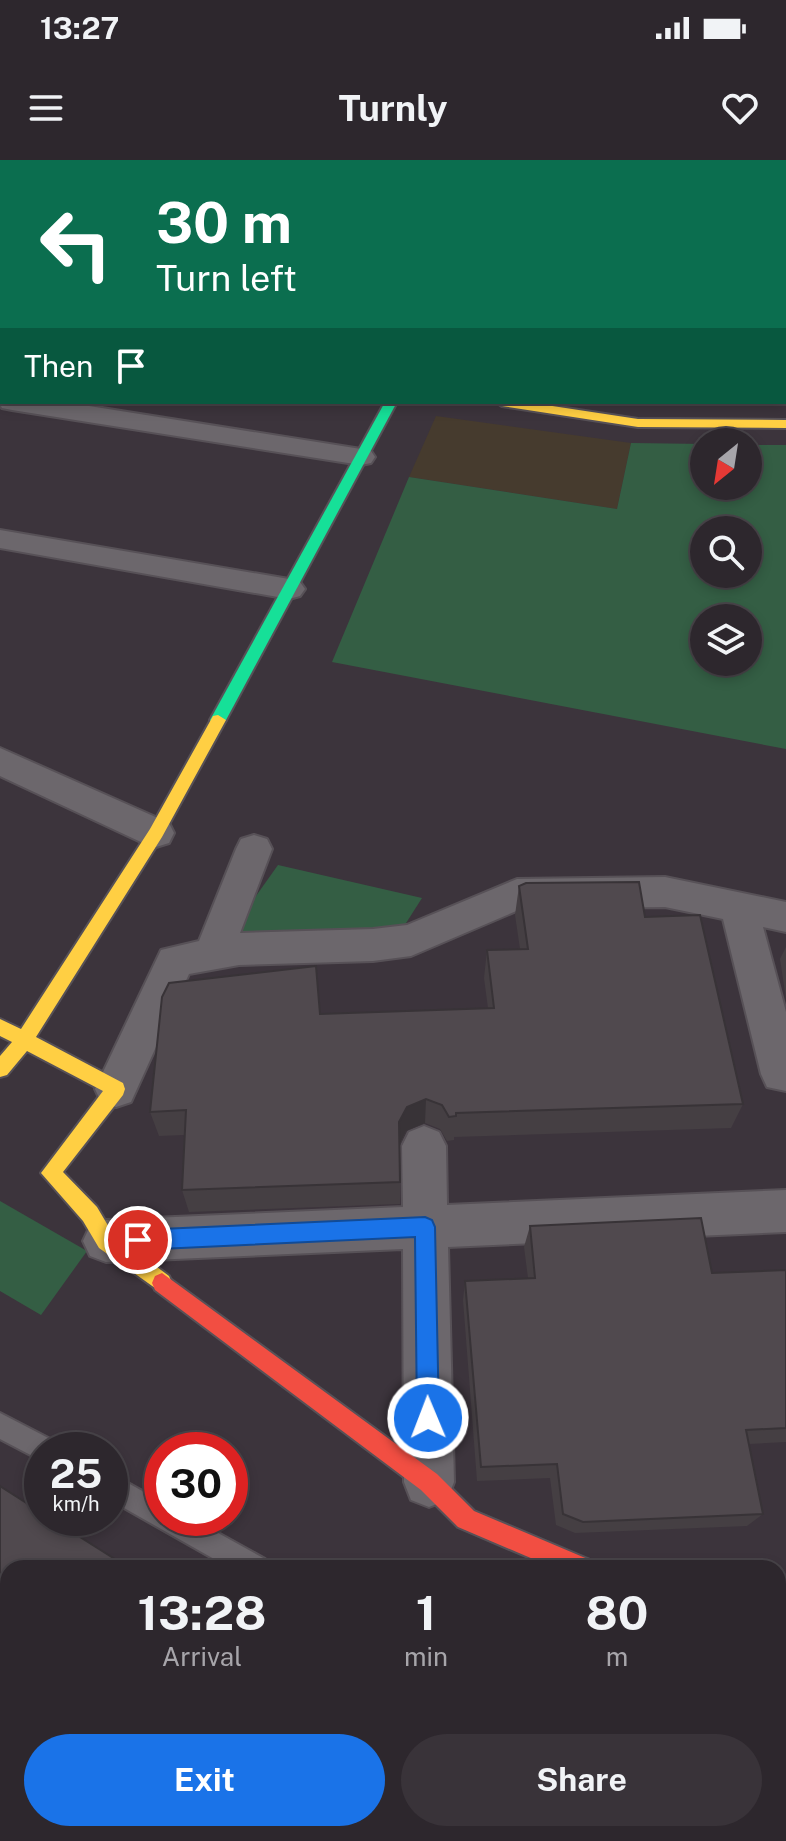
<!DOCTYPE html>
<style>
:root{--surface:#2d272d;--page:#393339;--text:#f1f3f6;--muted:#a7a5aa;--line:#484449;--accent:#1a73e8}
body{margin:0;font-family:"Public Sans",sans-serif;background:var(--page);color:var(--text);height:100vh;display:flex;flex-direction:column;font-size:30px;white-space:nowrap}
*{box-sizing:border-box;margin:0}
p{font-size:26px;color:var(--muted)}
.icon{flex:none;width:44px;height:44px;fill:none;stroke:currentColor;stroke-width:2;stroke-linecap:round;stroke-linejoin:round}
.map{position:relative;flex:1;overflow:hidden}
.panel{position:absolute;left:0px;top:1400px;width:786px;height:282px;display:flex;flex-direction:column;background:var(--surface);border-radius:24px 24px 0 0;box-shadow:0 4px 12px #0003,0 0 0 2px var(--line)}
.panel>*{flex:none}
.top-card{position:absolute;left:0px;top:0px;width:786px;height:244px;box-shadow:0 4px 12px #0003,0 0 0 2px var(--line);background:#0b6e4f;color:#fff;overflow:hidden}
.needle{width:52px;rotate:210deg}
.controls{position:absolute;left:690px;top:268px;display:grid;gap:16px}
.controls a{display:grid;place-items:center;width:72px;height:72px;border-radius:50%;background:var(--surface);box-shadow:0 4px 12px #0003,0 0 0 2px var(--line);font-size:40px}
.speed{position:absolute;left:24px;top:1272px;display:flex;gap:16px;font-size:40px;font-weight:700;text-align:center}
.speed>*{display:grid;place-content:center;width:104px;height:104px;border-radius:50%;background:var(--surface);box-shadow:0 4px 12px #0003,0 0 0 2px var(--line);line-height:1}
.speed small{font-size:20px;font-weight:400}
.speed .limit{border:12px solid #d22;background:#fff;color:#111}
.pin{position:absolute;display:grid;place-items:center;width:68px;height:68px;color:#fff;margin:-34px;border:4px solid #fff;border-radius:50%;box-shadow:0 2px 8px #0007}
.me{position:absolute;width:88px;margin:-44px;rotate:359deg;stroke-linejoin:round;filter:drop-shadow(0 0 6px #0008)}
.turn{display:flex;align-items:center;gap:28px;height:168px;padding:0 24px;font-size:36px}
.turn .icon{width:104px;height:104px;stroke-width:2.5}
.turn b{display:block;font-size:56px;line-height:68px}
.then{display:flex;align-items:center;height:76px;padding:0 24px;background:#0003;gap:16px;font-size:30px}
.eta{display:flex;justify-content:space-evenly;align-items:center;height:136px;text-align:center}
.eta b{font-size:48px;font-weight:700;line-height:56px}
.action{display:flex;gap:16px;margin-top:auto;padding:16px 24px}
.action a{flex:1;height:92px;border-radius:48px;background:var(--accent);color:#fff;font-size:32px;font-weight:700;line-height:92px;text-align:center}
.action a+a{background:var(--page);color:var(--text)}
.status{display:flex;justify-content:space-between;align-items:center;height:56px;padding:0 40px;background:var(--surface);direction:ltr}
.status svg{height:22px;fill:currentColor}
header{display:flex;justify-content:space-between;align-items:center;height:104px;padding:0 24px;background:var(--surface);font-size:36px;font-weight:700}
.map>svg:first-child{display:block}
.commercial{fill:#463b2e}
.green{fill:#345e44;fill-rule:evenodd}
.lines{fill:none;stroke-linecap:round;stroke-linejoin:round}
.lane-casing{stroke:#575157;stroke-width:4}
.street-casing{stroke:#575157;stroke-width:4}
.fast-casing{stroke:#575157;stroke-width:4}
.slow-casing{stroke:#575157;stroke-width:4}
.jam-casing{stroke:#575157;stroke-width:4}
.lane{fill:#6c676c;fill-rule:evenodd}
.street{fill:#6c676c;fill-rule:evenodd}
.fast{fill:#16e098;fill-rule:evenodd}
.slow{fill:#ffcf43;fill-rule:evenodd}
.jam{fill:#f24e42;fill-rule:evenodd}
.wall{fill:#453f43}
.shaded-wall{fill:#383337}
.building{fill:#50494e;stroke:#383337;stroke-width:2}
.route{fill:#1a73e8;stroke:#114b97;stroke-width:2}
</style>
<div class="status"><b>13:27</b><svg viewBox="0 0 49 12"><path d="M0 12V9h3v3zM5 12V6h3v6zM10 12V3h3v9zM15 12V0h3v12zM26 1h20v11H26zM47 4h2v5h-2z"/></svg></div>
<header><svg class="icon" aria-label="menu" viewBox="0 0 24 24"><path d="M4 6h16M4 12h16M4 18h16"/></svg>Turnly<svg class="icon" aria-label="heart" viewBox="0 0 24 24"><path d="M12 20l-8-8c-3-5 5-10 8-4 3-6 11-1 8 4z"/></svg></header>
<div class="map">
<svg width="786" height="1681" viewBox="0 0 786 1681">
<rect width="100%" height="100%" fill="#3c343c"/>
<polygon class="commercial" points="436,256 631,283 617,349 409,317"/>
<g class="green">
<path d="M631 283 704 284V326H748V285H786V589L332 502 409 317 617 349ZM704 370H748V414H704ZM704 458H748V502H704Z"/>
<polygon points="278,705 422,738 401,771 231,771"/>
<polygon points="0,1041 87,1091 41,1155 0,1131"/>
</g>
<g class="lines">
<g class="lane-casing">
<g id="lane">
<polygon points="0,1253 54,1281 57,1290 42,1290 42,1301 0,1279"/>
<polygon points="110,1313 162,1342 162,1358 191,1358 265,1399 269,1408 230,1408 110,1340"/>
<polygon points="406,1674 436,1674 433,1681 403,1681"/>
<polygon points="716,1674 755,1674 758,1681 719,1681"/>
</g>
</g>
<g class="street-casing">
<g id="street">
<polygon points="98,0 120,0 97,2"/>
<polygon points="316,0 353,0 354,2 317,2"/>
<polygon points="492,0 514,0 491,2"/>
<rect x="0" y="44" width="2" height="14"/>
<polygon points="2,237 2,242 64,242 361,289 371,291 375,297 371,303 361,305 12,250 2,248 0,244"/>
<polygon points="0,370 289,419 300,422 305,429 300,436 289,439 0,388"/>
<polygon points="0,588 169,663 174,673 169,683 156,687 143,683 0,616"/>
<polygon points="254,675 267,679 272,689 240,773 373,769 407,765 517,719 665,717 786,742 786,772 763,767 786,852 786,931 767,927 761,914 723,759 665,747 521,749 411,796 373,801 239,805 189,814 131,942 116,947 101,942 95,929 161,790 199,781 236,689 241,679"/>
<polygon points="424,966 439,972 446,986 447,1045 786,1030 786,1072 448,1087 454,1322 447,1340 429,1347 411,1340 404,1322 403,1089 106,1102 90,1096 83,1081 90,1066 106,1060 403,1047 402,986 409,972"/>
<polygon points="778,1433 786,1434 786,1488 778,1487"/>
</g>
</g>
<g class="fast-casing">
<polygon id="fast" points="385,242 397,242 226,560 218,565 213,564 210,560"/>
</g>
<g class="slow-casing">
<g id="slow">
<polygon points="496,242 526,242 638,259 786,260 786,268 638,267 502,246"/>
<polygon points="218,555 226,560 162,677 36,877 123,923 125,929 123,935 63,1012 97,1047 113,1074 169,1116 172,1123 169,1130 162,1133 99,1088 83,1061 41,1013 103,931 27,891 7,915 0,917 0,896 12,882 0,876 0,859 21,869 150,669 213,556"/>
</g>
</g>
<g class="jam-casing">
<g id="jam">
<rect x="0" y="162" width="2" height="6"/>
<polygon points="162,1113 437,1314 474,1351 590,1400 594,1408 554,1408 458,1367 421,1330 155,1130 152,1123 155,1116"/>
</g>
</g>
<use href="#lane" class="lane"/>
<use href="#street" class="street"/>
<use href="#fast" class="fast"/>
<use href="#slow" class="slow"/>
<use href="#jam" class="jam"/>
</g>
<g class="wall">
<polygon points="519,726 645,757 743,944 731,968 454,977 454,980 447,981 440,969 425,963 406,971 400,985 400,1044 189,1052 182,1030 184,975 159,976 150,952 321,854 488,848 484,818 487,790 520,789 515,755"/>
<polygon points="786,787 786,839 780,799"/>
<polygon points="530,1066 712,1113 786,1110 786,1282 749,1284 763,1354 747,1366 575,1373 556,1365 550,1318 477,1321 463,1140 465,1121 528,1118 524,1087"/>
<polygon points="548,1674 651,1674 662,1681 545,1681"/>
</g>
<g class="shaded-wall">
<polygon points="426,939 425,963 406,971 399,986 399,962 407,947"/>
<polygon points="8,1665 8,1674 13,1674 9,1681 0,1681 0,1678"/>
</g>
<g class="building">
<polygon points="639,722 645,757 700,755 743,944 456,953 456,956 449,957 442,945 426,939 407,947 399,962 400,1022 182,1030 186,950 150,952 162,837 169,823 316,806 320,854 494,848 487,790 528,789 519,726 526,723"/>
<polygon points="701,1058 712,1113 786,1110 786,1268 746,1270 763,1354 583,1362 563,1354 557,1304 481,1307 465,1121 535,1118 530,1066"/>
<polygon points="0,1326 42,1353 42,1358 50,1358 129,1408 8,1408 8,1665 0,1678"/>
<polygon points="84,1674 306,1674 302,1681 80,1681"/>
<polygon points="553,1674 651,1674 662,1681 551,1681"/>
</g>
<polygon class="route" points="425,1057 432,1060 435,1067 439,1258 436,1266 428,1270 420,1266 417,1258 415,1077 138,1090 130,1087 127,1080 130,1073 138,1070"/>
</svg>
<div class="controls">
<a><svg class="needle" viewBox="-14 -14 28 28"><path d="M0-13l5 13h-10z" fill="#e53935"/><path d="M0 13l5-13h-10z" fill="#a7a5aa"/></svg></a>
<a><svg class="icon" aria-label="search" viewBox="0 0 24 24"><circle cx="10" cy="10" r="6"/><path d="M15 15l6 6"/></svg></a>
<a><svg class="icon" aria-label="layers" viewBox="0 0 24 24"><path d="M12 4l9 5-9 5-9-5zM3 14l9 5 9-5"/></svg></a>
</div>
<div class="speed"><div>25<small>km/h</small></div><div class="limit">30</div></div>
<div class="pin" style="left:138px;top:1080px;background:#d93025"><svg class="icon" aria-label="arrive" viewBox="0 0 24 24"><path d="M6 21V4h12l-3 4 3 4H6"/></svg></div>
<svg class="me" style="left:428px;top:1258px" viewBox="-20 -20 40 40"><circle r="17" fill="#1a73e8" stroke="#fff" stroke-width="3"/><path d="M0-11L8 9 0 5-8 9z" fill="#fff"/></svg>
<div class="top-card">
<div class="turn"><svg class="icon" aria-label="left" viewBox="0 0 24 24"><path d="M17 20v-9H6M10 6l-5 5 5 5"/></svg><div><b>30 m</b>Turn left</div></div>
<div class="then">Then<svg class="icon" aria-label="arrive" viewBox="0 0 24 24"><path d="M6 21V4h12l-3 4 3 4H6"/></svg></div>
</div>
<section class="panel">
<div class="eta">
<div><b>13:28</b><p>Arrival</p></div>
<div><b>1</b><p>min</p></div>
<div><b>80</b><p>m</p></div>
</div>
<div class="action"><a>Exit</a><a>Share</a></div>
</section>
</div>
